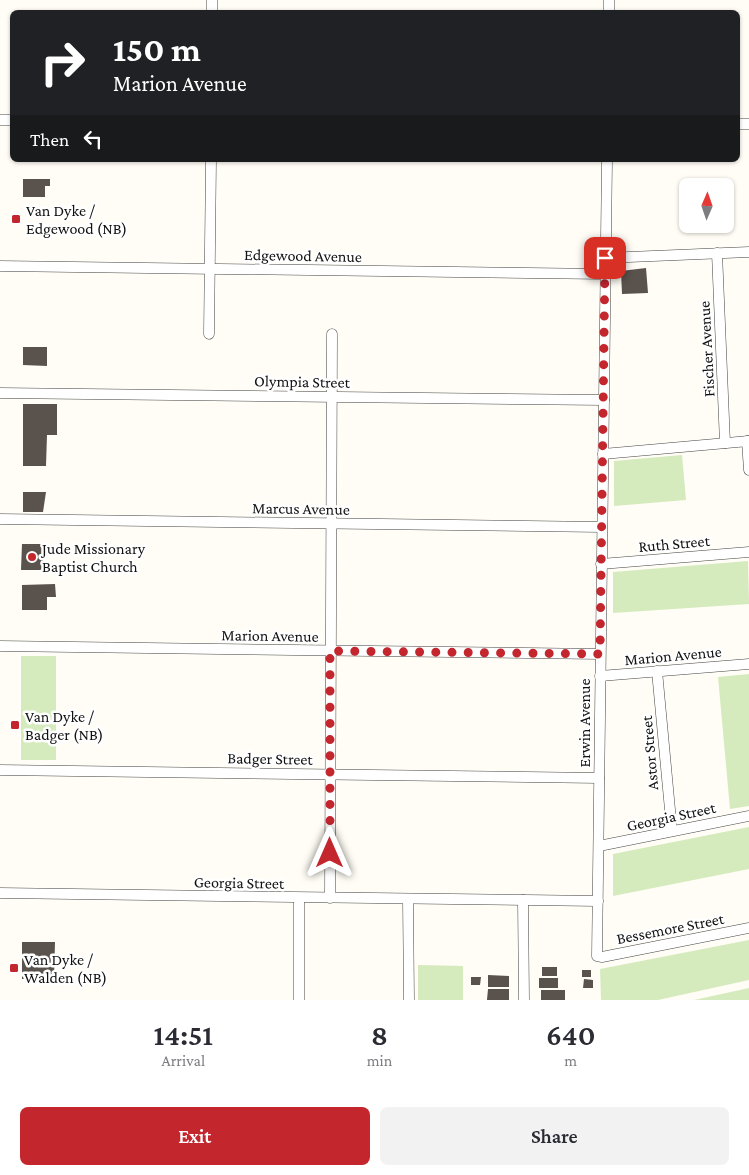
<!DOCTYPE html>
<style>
:root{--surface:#fff;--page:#f2f2f3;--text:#2b2b33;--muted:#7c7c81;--accent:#c4262e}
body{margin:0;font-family:"Crimson Pro",serif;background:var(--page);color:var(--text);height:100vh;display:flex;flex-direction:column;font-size:19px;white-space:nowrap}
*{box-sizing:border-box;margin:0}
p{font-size:16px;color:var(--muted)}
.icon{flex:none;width:28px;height:28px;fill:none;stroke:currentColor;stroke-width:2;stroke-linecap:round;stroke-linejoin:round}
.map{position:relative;height:1000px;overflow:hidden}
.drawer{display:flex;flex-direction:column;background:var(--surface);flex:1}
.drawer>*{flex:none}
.hud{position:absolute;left:10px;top:10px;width:730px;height:152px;border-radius:8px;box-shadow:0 1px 4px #0004;background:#202124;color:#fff;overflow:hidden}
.needle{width:32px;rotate:2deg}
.fabs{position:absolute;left:679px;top:178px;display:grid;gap:10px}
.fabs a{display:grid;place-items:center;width:55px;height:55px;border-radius:8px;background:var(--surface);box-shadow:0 1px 4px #0004;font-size:25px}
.pin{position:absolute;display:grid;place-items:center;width:42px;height:42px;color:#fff;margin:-21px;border-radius:10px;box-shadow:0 2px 8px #0006}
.me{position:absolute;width:55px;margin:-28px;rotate:0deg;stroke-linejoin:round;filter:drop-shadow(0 0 4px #0008)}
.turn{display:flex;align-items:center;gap:18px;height:105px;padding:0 20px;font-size:22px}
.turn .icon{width:65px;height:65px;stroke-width:2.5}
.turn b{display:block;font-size:35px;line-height:42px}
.then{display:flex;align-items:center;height:48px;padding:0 20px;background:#0003;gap:10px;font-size:19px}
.eta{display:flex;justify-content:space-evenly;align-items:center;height:85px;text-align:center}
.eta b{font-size:30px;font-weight:600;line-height:35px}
.primary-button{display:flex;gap:10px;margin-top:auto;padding:10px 20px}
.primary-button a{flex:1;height:58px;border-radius:8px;background:var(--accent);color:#fff;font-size:20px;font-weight:600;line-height:58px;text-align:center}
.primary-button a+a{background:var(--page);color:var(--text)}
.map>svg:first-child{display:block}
.green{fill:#d5ebbd}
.building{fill:#5a524d}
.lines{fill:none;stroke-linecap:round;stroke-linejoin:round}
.minor-casing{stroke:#444;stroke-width:11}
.minor{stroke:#fff;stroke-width:10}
.route{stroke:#c4262e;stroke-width:9;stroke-dasharray:0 16.2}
.poi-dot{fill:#c4262e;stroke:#fff;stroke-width:2}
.labels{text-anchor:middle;stroke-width:5;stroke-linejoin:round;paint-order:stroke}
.poi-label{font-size:16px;fill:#111;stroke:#fff;text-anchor:start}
.street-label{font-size:16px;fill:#111;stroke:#fff}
</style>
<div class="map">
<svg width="749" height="1000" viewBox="0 0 749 1000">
<rect width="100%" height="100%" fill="#fffdf5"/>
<g class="green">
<polygon points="682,455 686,500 614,506 614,461"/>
<polygon points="748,561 749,604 613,613 613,572"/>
<rect x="21" y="656" width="35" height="104"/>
<polygon points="749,674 749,806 730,809 718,677"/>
<polygon points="749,827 749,869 613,896 613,854"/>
<polygon points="749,940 749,980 658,1000 601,1000 600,969"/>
<polygon points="418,965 463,966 463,1000 418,1000"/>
<polygon points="749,988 749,1000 694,1000"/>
</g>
<g class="building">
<polygon points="23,179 50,179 50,186 45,186 45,197 23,197"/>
<polygon points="646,268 648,293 622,294 621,271"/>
<polygon points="23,347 47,347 47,366 23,365"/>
<polygon points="23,404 57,404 57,435 47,435 46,466 23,466"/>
<polygon points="23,492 46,492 43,512 23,512"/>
<polygon points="22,544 43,544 43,570 21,570"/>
<polygon points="55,584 56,597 47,597 47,610 22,610 22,585"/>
<polygon points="22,942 55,942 54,979 22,979"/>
<rect x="542" y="967" width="15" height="9"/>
<rect x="582" y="970" width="9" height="7"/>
<polygon points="488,975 509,976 509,987 488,987"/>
<polygon points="471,977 481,977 480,985 471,985"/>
<rect x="539" y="978" width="19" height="10"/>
<polygon points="584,979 593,980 593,988 583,988"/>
<polygon points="488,989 509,989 509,1000 487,1000"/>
<rect x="541" y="990" width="24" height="10"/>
</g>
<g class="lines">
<g class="minor-casing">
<g id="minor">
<polyline points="609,0 609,12"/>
<polyline points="212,12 212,0"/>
<polyline points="0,120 12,120"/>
<polyline points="738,124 749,124"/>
<polyline points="607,160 597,956 602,957 749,928"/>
<polyline points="717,253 725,443"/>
<polyline points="605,258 749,252"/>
<polyline points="0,266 605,274"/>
<polyline points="209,334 211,160"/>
<polyline points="0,393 604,400"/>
<polyline points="747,441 749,470"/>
<polyline points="603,454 749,441"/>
<polyline points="0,519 602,527"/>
<polyline points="601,564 749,552"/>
<polyline points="0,646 600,654"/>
<polyline points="657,671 672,831"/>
<polyline points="600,676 749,664"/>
<polyline points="0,770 599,778"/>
<polyline points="599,846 749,816"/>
<polyline points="0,893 598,901"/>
<polyline points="330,898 332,334"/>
<polyline points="408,899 409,1000"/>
<polyline points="523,900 524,1000"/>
<polyline points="299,1000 299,898"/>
</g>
</g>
<use href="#minor" class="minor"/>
</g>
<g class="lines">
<polyline class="route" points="330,853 330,651 600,654 605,258"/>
</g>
<g class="poi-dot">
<rect x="11" y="214" width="10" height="10" rx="2.5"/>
<circle cx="32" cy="557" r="5"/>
<rect x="10" y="720" width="10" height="10" rx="2.5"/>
<rect x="9" y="963" width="10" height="10" rx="2.5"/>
</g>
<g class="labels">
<g class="poi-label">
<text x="26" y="216">Van Dyke /<tspan x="26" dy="18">Edgewood (NB)</tspan></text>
<text x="42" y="554">Jude Missionary<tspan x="42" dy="18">Baptist Church</tspan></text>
<text x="25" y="722">Van Dyke /<tspan x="25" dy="18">Badger (NB)</tspan></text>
<text x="24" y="965">Van Dyke /<tspan x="24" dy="18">Walden (NB)</tspan></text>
</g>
<g class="street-label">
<text transform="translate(303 255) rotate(1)" y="6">Edgewood Avenue</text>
<text transform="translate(706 349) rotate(-93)" y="6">Fischer Avenue</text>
<text transform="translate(302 381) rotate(1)" y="6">Olympia Street</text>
<text transform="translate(301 508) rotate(1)" y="6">Marcus Avenue</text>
<text transform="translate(674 543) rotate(-5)" y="6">Ruth Street</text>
<text transform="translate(270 635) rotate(1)" y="6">Marion Avenue</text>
<text transform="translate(673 655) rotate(-5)" y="6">Marion Avenue</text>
<text transform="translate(584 723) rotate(-90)" y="6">Erwin Avenue</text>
<text transform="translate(649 753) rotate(-95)" y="6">Astor Street</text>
<text transform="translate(270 758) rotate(1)" y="6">Badger Street</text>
<text transform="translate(671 816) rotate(-12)" y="6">Georgia Street</text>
<text transform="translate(239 882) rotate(1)" y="6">Georgia Street</text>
<text transform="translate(670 928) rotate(-11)" y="6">Bessemore Street</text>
</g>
</g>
</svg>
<div class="fabs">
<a><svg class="needle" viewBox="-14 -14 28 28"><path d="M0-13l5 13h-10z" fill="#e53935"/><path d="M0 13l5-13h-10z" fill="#7c7c81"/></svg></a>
</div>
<div class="pin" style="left:605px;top:258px;background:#d93025"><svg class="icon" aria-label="arrive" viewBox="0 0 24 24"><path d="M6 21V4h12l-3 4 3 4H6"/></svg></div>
<svg class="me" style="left:330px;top:853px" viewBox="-20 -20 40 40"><path d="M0-17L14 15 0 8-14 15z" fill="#c4262e" stroke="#fff" stroke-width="4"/></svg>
<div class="hud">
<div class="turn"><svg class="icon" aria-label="right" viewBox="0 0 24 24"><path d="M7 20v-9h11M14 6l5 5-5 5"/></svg><div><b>150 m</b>Marion Avenue</div></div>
<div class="then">Then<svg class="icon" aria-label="left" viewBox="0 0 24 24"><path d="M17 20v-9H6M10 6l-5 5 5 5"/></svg></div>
</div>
</div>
<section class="drawer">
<div class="eta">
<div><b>14:51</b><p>Arrival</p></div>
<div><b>8</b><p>min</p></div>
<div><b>640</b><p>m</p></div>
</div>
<div class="primary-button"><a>Exit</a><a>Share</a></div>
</section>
